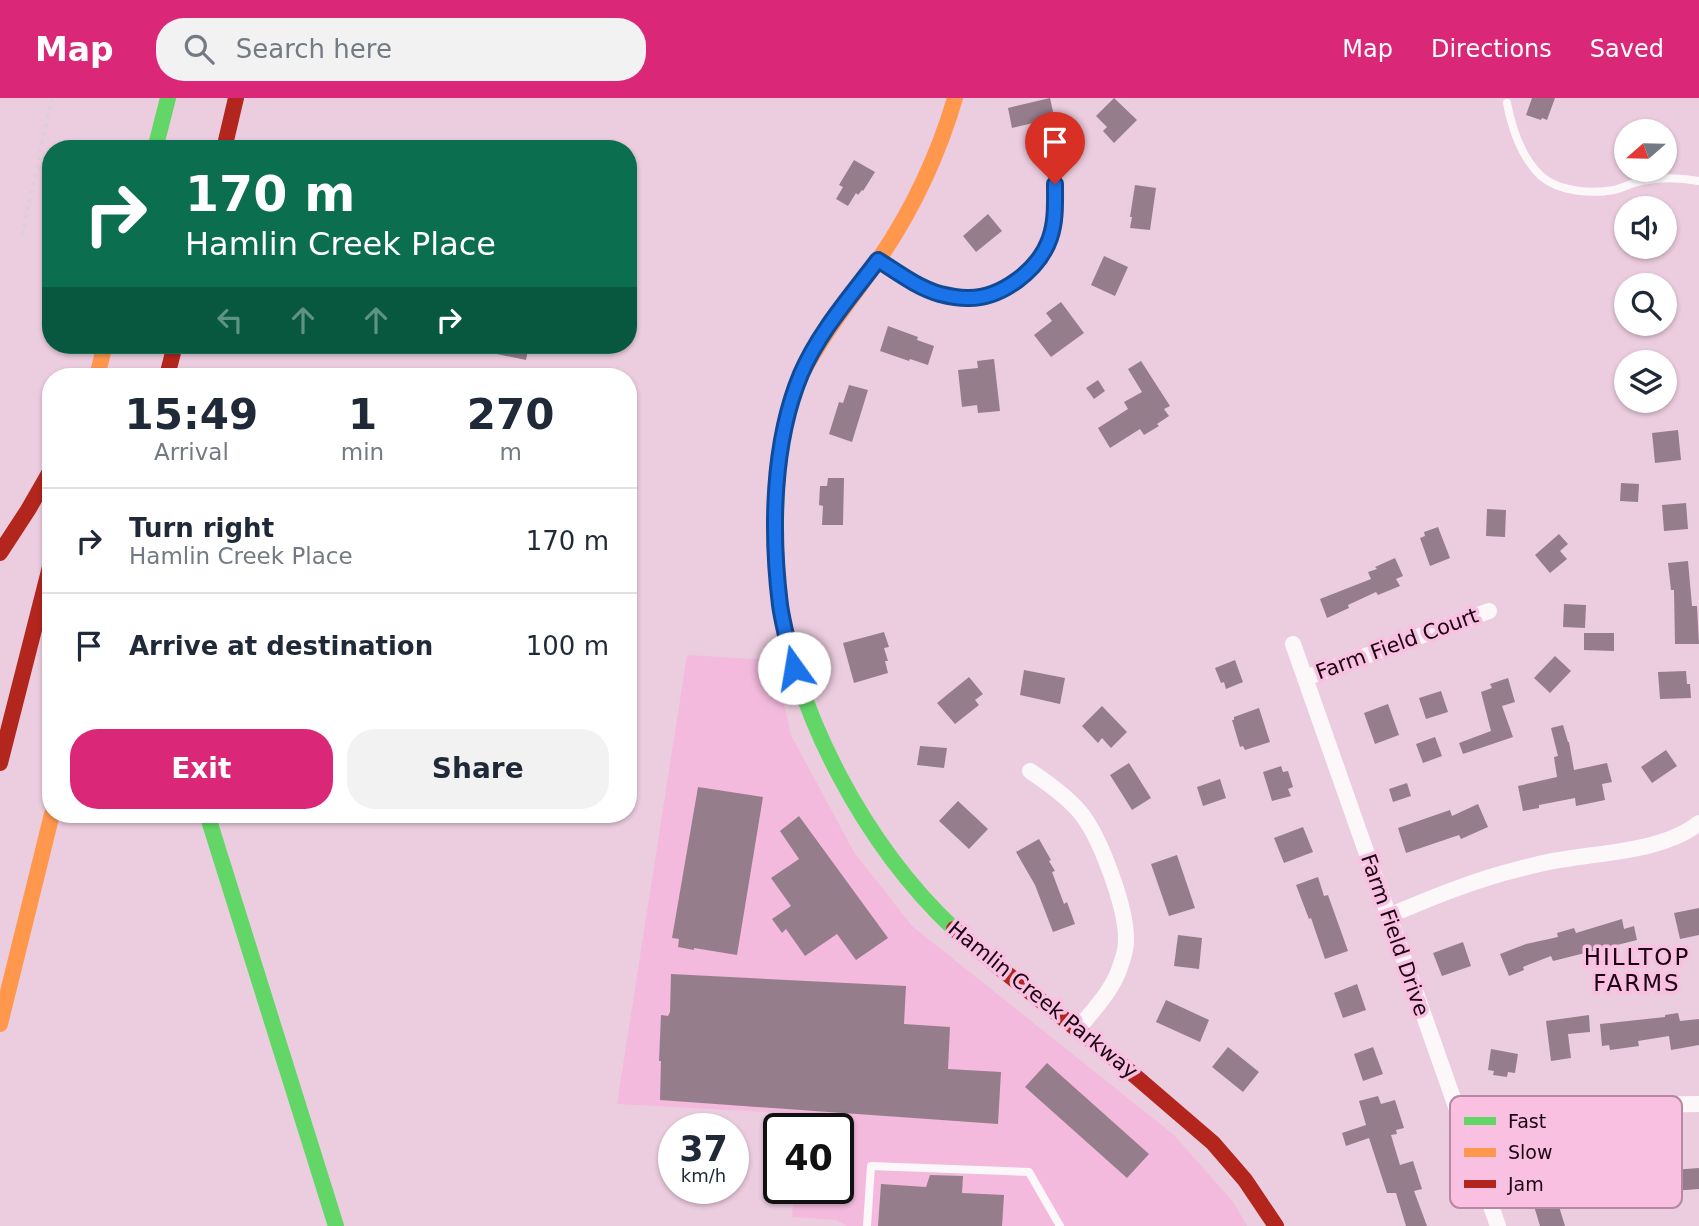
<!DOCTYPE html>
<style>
:root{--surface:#fff;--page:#f2f2f3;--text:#1f2937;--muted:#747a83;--line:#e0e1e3;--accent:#db2777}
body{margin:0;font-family:"DejaVu Sans",sans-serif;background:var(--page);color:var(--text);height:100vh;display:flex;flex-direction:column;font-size:26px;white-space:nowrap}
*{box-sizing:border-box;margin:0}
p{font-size:23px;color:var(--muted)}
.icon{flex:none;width:38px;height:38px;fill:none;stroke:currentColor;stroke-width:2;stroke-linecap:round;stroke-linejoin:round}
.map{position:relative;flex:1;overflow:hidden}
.sheet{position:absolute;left:42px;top:270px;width:595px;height:455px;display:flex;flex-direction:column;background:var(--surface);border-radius:28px;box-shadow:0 2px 5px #0004}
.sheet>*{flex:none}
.hud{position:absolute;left:42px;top:42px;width:595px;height:214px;border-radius:28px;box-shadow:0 2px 5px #0004;background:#0b6e4f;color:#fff;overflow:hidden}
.needle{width:46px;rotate:250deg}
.buttons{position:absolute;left:1614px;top:21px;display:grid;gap:14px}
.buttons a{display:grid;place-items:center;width:63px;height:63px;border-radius:50%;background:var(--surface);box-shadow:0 2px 5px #0004;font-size:35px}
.speed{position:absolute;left:658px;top:1015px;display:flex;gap:14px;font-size:35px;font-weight:700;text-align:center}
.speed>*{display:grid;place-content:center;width:91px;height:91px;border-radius:50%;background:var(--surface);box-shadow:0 2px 5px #0004;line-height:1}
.speed small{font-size:18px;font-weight:400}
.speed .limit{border:4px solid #111;border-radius:10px;background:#fff;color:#111}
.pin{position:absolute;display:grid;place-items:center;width:60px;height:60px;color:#fff;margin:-72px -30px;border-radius:50% 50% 50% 0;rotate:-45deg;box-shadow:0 0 7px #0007}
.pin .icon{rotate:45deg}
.me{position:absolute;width:77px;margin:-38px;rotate:347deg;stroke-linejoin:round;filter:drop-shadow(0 0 5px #0008)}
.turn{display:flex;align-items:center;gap:24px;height:147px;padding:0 28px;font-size:32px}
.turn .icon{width:91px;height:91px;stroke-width:2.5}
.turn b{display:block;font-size:49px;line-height:60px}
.lanes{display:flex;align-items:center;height:66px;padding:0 28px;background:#0003;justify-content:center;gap:35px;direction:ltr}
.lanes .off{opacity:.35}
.eta{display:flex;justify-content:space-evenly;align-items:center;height:119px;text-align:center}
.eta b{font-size:42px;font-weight:600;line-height:49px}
.primary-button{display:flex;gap:14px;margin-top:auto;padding:14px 28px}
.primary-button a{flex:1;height:80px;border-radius:28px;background:var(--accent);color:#fff;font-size:28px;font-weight:600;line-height:80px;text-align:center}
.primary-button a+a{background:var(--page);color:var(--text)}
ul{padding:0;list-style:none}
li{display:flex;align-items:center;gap:21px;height:105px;padding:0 28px;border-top:2px solid var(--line)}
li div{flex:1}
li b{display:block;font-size:26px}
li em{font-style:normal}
header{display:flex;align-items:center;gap:42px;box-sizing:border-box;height:98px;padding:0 35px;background:var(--accent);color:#fff}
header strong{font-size:33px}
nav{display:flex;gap:38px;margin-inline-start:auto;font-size:24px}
.search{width:490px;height:63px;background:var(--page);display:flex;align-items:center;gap:18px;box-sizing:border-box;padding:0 24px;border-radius:28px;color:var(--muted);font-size:26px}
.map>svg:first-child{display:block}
.built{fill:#f3badd}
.building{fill:#967d8c}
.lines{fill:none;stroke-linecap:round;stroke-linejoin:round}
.path{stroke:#dad1d6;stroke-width:3.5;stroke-dasharray:3.5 5;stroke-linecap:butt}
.lane{stroke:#fcf8fa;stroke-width:8}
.street{stroke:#fcf8fa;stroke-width:16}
.fast{stroke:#63d668;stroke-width:16}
.slow{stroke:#ff974d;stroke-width:16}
.jam{stroke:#b3261e;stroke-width:16}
.route-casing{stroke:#114b97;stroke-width:18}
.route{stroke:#1a73e8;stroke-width:12}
.labels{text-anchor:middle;stroke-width:7;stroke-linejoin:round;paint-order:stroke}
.street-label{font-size:21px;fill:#1a0412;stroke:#f9c0e2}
.neighbourhood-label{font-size:23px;letter-spacing:2px;fill:#1a0412;stroke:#f9c0e2}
.key{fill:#f9c0e2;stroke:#b688a4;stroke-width:2}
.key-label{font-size:19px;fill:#1a0412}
</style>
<header>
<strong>Map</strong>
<div class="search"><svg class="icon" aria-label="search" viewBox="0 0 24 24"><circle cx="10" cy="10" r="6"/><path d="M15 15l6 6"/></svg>Search here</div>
<nav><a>Map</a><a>Directions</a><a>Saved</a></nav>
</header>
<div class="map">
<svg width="1699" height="1128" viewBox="0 0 1699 1128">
<rect width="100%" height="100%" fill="#eccddf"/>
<polygon class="built" points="687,557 774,562 791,637 854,754 912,828 1174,1037 1234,1105 1247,1128 847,1128 836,1122 792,1119 794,1090 838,1090 838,1031 799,1031 799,1016 617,1006"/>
<g class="building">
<polygon points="1050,0 1054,18 1045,20 1046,22 1012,30 1008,10"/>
<polygon points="1114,0 1137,22 1114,45 1103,33 1107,29 1096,18"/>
<polygon points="1532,0 1555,0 1547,22 1542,20 1541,22 1526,17"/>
<polygon points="854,62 875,74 863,93 862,92 858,97 856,95 848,108 836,101 843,89 839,87"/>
<polygon points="1135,87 1156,90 1150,132 1130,130 1132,119 1130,119"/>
<polygon points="988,116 1002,133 976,154 963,138"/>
<polygon points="1104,158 1128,169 1115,198 1091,187"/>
<polygon points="1061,204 1084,235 1051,259 1034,237 1052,223 1046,215"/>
<polygon points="888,228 918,239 917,242 934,248 928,267 910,261 909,263 880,253"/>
<polygon points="483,247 529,247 526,262 482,253"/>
<polygon points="994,261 1000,313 978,315 977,307 962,309 958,272 978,270 977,263"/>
<polygon points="1141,263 1170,308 1164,311 1169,318 1157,326 1159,328 1144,337 1140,331 1110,350 1098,330 1128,311 1124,304 1142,294 1128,271"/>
<polygon points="1098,282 1105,293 1094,301 1086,290"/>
<polygon points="849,287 868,292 852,344 829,336 839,304 843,305"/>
<polygon points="1678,332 1681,362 1655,365 1652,335"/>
<polygon points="828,380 844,380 843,427 822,427 823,408 819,407 820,388 827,388"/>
<polygon points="1621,385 1639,386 1638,404 1620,403"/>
<polygon points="1686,405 1688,431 1664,433 1662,407"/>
<polygon points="1487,411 1506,412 1505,439 1486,438"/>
<polygon points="1438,429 1450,460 1430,468 1420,440 1425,438 1424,434"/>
<polygon points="1559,436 1568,446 1560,453 1567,461 1550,475 1535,457"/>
<polygon points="1395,460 1403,478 1396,481 1400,488 1378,497 1376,494 1348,507 1349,510 1327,520 1320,501 1371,481 1368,474 1377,471 1375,469"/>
<polygon points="1688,463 1692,508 1697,508 1699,546 1675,546 1674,492 1671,492 1668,465"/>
<polygon points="1564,506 1586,507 1585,530 1563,529"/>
<polygon points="884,534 889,549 884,550 888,563 885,563 888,575 854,585 843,545"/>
<polygon points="1584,535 1614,535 1614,553 1584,552"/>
<polygon points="1555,558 1571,573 1550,595 1534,580"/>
<polygon points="1235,562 1243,584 1226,591 1224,584 1221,585 1215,570"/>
<polygon points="1024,572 1065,580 1060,606 1020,597"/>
<polygon points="1686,573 1687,586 1690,586 1691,600 1660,601 1658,574"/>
<polygon points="969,579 983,596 975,602 979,607 955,626 937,605"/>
<polygon points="1508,580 1515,604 1502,608 1513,639 1463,656 1459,645 1491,633 1481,594 1492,590 1490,586"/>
<polygon points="1441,593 1448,614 1426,621 1419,600"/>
<polygon points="1388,606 1399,637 1375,646 1364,615"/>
<polygon points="1102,608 1127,634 1111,650 1102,640 1098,645 1082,628"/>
<polygon points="1259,610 1270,644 1245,652 1243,648 1240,649 1232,622 1234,622 1234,619"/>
<polygon points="1563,627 1568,644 1569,644 1574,672 1607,665 1612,684 1602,686 1605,702 1576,708 1575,700 1539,707 1539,710 1523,713 1518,688 1557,679 1554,659 1558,658 1551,630"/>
<polygon points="1435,639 1442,658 1423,665 1416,646"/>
<polygon points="920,648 947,650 944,670 917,667"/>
<polygon points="1666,652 1677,668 1652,685 1641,669"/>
<polygon points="1129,665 1151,700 1132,712 1110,677"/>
<polygon points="1281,668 1283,674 1288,673 1293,689 1288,691 1291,698 1272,703 1263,674"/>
<polygon points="1220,681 1226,700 1203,708 1197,689"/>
<polygon points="1407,685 1411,698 1393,704 1389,691"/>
<polygon points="698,689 763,699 737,857 694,850 694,852 678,849 679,841 672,840"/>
<polygon points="958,703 988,731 969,751 939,723"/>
<polygon points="1478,706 1488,729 1461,741 1459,737 1406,755 1398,730 1450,712 1452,718"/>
<polygon points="799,718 888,840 856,862 837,836 805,858 786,831 782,835 772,821 791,808 771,780 799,761 780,733"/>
<polygon points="1303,729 1313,754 1284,765 1274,740"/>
<polygon points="1039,741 1051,762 1049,763 1055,773 1052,774 1064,806 1067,804 1075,826 1053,834 1035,787 1016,754"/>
<polygon points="1177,757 1195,810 1169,818 1151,766"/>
<polygon points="1318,779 1324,798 1328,797 1348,853 1325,861 1311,820 1309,821 1296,787"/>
<polygon points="1699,810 1699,837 1680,841 1674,815"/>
<polygon points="1622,821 1624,831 1634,828 1637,842 1553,863 1551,858 1523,869 1524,872 1509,878 1500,856 1526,846 1558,839 1557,835 1574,830 1576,835"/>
<polygon points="1178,837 1202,840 1199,871 1174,868"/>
<polygon points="1463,844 1471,868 1442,878 1433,855"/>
<polygon points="671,876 906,888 904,926 950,929 948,971 1001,974 998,1026 660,1002 661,963 659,963 661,917 668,918 670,914"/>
<polygon points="1357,886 1366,912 1343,920 1334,895"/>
<polygon points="1166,902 1209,922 1200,944 1156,924"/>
<polygon points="1678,915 1680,923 1699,921 1699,947 1671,952 1669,938 1638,943 1639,948 1610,952 1609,947 1602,948 1600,926 1665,919 1665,917"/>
<polygon points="1589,917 1590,934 1568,936 1571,960 1551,963 1546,923"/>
<polygon points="1228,949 1259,974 1243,994 1212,969"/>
<polygon points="1373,949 1383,976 1363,983 1354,956"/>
<polygon points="1491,951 1518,956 1515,975 1508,974 1507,979 1493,977 1494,973 1488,972"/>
<polygon points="1047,965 1149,1056 1127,1080 1025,989"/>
<polygon points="1378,998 1381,1006 1395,1002 1404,1030 1396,1032 1397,1036 1391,1037 1400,1067 1413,1063 1422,1091 1414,1093 1427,1128 1406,1128 1396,1095 1387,1095 1369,1040 1346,1048 1342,1035 1366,1027 1359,1003"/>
<polygon points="1699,1070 1699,1091 1659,1094 1659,1103 1624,1106 1621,1076"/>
<polygon points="1562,1076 1570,1099 1557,1102 1565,1128 1540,1128 1528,1088"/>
<polygon points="930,1077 963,1078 962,1095 1004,1097 1002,1128 878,1128 881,1086 926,1089"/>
</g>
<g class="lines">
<polyline class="path" points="22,137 52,0"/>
<g class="lane">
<path d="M1507 5C1512 31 1522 60 1541 78 1559 94 1592 96 1614 92 1621 90 1628 87 1634 85 1656 79 1678 79 1699 83"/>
<polyline points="867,1128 871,1068 1029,1074 1060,1128"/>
</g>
<g class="street">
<path d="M879 162C898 174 918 190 940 196 948 198 958 200 967 200 1001 201 1039 172 1050 140 1056 123 1055 104 1055 86"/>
<polyline points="1293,546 1498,1128"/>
<polyline points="1305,580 1489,513"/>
<path d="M1030 673C1048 685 1065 697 1079 713 1100 737 1127 811 1126 843 1126 851 1123 861 1120 869 1113 892 1093 912 1078 931"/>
<path d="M1388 818C1431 800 1474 782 1519 771 1534 767 1550 763 1566 761 1607 754 1666 752 1699 725"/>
<path d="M1471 1049C1496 1041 1522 1032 1548 1025 1597 1013 1649 1006 1699 1006"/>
</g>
<g class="fast">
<polyline points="155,51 168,0"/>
<path d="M794 292C781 331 777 371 776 412 775 441 775 469 779 497 795 617 866 748 954 831"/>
<polyline points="207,716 336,1128"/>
</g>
<g class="slow">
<polyline points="97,278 105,247"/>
<path d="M794 292C816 243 850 204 879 161 913 111 938 58 955 0"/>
<polyline points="0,926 52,716"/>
</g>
<g class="jam">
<polyline points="224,51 236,0"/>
<polyline points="167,278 175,247"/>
<polyline points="0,455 28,412 51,372"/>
<polyline points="0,665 51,465"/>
<polyline points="954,831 996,867 1127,971 1213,1045 1245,1082 1276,1128"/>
</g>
</g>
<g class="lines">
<g class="route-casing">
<path id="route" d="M794 570C789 549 783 528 780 507 771 434 772 345 801 276 819 234 851 198 878 162 897 174 918 190 940 196 948 198 958 200 967 200 1001 201 1039 172 1050 140 1056 123 1055 104 1055 86"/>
</g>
<use href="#route" class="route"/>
</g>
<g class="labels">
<g class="street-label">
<text transform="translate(1397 546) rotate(-20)" y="7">Farm Field Court</text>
<text transform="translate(1395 837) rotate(71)" y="7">Farm Field Drive</text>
<text transform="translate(1043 902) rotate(39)" y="7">Hamlin Creek Parkway</text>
</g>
<g class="neighbourhood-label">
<text x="1637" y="867">HILLTOP<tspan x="1637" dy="26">FARMS</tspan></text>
</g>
</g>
<rect x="1450" y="998" width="232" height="112" rx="10" class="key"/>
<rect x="1464" y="1019" width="32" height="8" fill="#63d668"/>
<rect x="1464" y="1050" width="32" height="9" fill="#ff974d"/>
<rect x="1464" y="1082" width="32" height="8" fill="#b3261e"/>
<g class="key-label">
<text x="1508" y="1030">Fast</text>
<text x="1508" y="1061">Slow</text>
<text x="1508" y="1093">Jam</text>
</g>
</svg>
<div class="buttons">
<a><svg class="needle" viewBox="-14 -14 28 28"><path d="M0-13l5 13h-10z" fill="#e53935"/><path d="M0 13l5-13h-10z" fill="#747a83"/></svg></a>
<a><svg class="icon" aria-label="sound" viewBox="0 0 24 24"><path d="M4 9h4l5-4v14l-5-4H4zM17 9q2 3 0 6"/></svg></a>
<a><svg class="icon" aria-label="search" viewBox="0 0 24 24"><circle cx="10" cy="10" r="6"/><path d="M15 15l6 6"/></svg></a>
<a><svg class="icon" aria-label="layers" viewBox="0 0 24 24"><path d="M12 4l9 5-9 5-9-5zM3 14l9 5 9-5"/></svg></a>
</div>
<div class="speed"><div>37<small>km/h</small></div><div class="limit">40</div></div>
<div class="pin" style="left:1055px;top:86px;background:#d93025"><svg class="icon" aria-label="arrive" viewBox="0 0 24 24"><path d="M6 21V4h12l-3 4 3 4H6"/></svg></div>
<svg class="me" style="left:794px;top:570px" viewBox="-20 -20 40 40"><circle r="19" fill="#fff"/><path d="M0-13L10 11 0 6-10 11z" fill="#1a73e8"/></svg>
<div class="hud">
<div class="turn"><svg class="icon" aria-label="right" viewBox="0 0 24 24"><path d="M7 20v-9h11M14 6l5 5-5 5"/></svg><div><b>170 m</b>Hamlin Creek Place</div></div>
<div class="lanes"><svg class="icon off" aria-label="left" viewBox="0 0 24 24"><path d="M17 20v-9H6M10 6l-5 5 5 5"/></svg><svg class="icon off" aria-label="ahead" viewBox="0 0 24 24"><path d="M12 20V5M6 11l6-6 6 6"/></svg><svg class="icon off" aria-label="ahead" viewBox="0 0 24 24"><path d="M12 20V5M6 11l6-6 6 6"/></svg><svg class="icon" aria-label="right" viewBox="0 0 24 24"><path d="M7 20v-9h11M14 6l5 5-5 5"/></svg></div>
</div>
<section class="sheet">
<div class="eta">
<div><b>15:49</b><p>Arrival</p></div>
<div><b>1</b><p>min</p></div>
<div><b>270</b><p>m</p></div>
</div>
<ul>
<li><svg class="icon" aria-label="right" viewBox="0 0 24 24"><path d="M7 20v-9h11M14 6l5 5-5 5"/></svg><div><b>Turn right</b><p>Hamlin Creek Place</p></div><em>170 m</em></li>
<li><svg class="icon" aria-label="arrive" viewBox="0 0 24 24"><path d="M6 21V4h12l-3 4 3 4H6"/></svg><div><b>Arrive at destination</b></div><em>100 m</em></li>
</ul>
<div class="primary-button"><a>Exit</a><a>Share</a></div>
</section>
</div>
